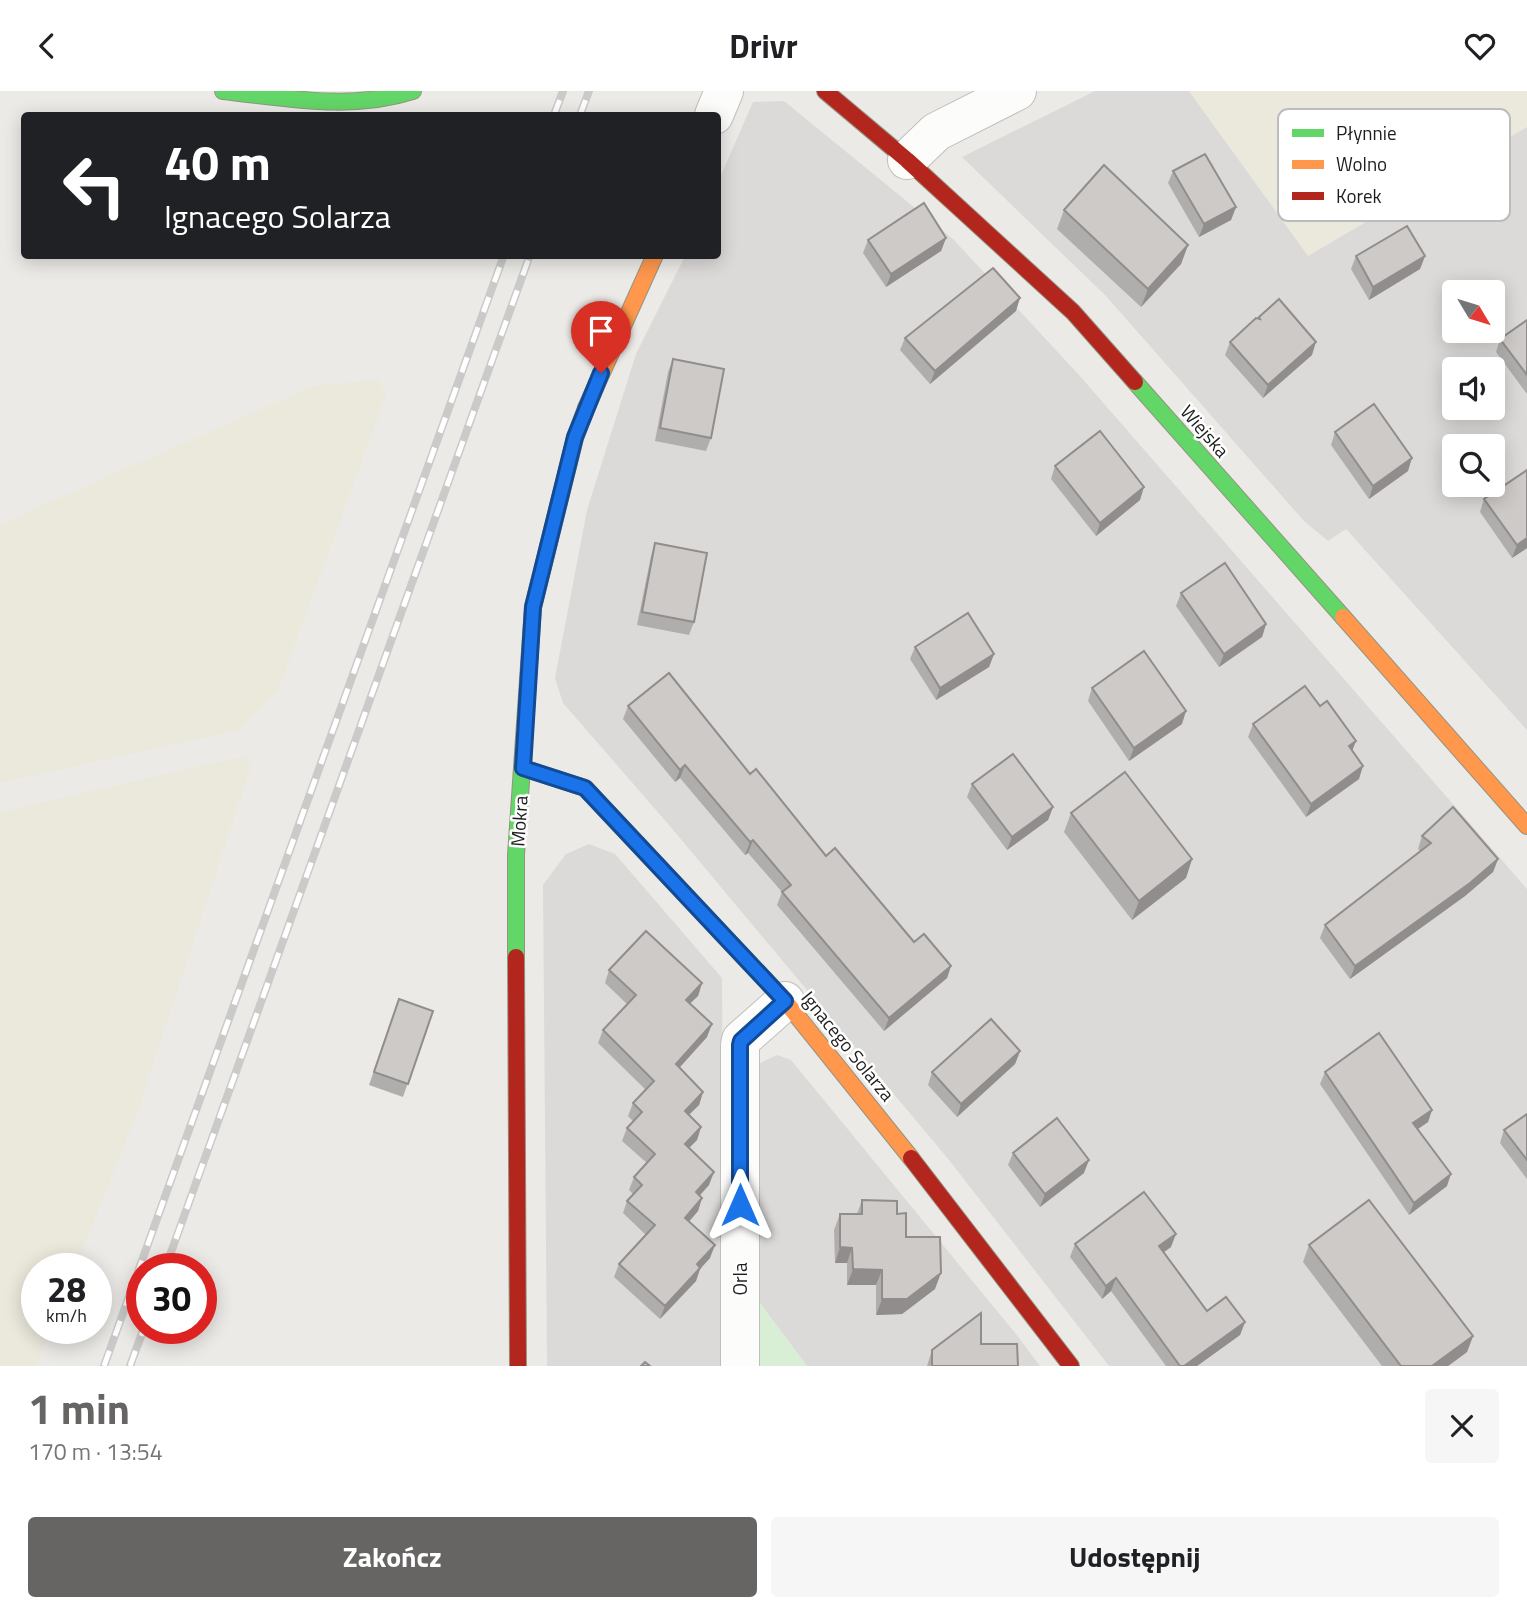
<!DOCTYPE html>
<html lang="pl">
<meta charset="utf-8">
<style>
:root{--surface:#fff;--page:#f6f6f6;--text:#202124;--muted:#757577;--accent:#666564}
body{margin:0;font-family:"Titillium Web",sans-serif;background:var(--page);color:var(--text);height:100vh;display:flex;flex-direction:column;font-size:26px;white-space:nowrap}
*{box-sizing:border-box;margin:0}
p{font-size:23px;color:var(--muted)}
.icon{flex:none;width:38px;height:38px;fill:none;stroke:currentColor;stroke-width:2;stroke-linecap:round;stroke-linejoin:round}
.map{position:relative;height:1275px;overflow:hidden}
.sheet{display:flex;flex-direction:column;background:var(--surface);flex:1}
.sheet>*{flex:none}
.guide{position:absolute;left:21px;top:21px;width:700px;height:147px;border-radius:7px;box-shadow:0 4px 18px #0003;background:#202124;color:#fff;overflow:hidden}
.needle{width:46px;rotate:128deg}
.controls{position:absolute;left:1442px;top:189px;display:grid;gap:14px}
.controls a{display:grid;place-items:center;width:63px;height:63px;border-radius:7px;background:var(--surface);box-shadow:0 4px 18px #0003;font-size:35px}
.speed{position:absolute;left:21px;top:1162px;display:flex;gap:14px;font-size:35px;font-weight:700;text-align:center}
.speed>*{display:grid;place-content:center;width:91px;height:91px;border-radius:50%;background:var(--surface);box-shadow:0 4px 18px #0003;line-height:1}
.speed small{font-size:18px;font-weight:400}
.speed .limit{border:10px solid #d22;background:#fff;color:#111}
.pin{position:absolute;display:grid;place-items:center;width:60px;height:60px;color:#fff;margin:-72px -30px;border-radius:50% 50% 50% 0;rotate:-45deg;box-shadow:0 0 7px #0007}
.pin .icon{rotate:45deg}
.me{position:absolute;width:77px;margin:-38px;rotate:0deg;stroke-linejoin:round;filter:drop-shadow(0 0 5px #0008)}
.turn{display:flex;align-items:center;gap:24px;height:147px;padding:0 28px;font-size:32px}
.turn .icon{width:91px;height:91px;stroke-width:2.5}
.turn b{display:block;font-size:49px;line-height:60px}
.round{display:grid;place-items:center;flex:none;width:74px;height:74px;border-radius:7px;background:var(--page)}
.summary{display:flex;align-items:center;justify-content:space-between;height:119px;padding:0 28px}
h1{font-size:42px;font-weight:700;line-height:52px;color:var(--accent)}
.button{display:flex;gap:14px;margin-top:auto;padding:14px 28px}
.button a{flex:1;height:80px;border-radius:7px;background:var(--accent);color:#fff;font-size:28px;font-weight:700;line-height:80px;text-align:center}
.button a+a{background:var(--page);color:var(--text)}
header{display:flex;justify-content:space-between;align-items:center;height:91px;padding:0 28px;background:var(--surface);font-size:32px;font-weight:700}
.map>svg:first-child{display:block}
.residential{fill:#dbdad8;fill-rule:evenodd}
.farmland{fill:#ebe9dc}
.park{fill:#d9efd5}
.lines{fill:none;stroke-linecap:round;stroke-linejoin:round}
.street-casing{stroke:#bfbfbd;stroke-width:40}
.fast-casing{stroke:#949381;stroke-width:18}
.slow-casing{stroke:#949381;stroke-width:18}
.jam-casing{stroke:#949381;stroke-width:18}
.street{stroke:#fcfcfb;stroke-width:38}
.fast{stroke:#63d668;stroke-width:16}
.slow{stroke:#ff974d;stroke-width:16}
.jam{stroke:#b3261e;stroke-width:16}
.rail-casing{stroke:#cacac9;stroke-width:8}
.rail{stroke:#fff;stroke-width:5;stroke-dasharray:16;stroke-linecap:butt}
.wall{fill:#b0aeac}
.shaded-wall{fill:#908d8c}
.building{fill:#cdcac8;stroke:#908d8c;stroke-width:2}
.route-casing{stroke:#114b97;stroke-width:18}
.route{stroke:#1a73e8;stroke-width:12}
.labels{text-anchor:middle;stroke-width:5;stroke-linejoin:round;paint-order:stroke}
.street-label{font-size:19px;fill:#1e1e1e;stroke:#fff}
.key{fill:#fff;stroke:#bcbcbc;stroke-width:2}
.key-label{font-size:19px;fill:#1e1e1e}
</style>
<header><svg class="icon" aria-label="back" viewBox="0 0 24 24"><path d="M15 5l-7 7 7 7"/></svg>Drivr<svg class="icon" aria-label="heart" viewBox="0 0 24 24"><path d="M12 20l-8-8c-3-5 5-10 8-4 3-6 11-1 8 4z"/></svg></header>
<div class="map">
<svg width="1527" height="1275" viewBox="0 0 1527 1275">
<rect width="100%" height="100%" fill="#eceae7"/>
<g class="residential">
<path d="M1095 0H1189L1308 164 1527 36V639L1346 438 1328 450 1304 430 1106 205 962 66ZM1454 201H1493V240H1454ZM1454 278H1493V317H1454ZM1454 355H1493V394H1454Z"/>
<polygon points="784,10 953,148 1079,284 1527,798 1527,1275 1109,1275 949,1069 669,734 563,612 555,587 587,419 636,263 685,165 718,164 718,91 753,11"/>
<polygon points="589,753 615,763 722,887 724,1275 547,1275 543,794 566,763"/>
<polygon points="777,964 791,969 1016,1243 1040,1275 807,1275 759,1211 758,973"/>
</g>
<g class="farmland">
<polygon points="1189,0 1527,0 1527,36 1308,165"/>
<polygon points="377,289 387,302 278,600 239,639 0,692 0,433 314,295"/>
<polygon points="244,665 251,676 139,1016 75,1178 37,1178 37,1237 51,1237 36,1275 0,1275 0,721"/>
</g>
<polygon class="park" points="759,1211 807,1275 759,1275"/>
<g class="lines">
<g class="street-casing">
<g id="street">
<polyline points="714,24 724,0"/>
<polyline points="907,69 936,41 1017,0"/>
<polyline points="740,1275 740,954 741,949 785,910"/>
</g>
</g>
<g class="fast-casing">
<g id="fast">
<path d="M223 0C287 7 351 20 413 0"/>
<polyline points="1135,291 1343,526"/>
<polyline points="516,866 516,764 533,516 575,347 586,317"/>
</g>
</g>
<g class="slow-casing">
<g id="slow">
<polyline points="586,317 655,164"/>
<polyline points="1343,526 1527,735"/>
<polyline points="523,677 585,697 785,910 911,1067"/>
</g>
</g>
<g class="jam-casing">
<g id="jam">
<polyline points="825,0 907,69 1073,221 1135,291"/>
<polyline points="516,866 518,1275"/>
<polyline points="911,1067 1071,1275"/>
</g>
</g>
<use href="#street" class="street"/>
<use href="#fast" class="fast"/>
<use href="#slow" class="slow"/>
<use href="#jam" class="jam"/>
<g class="rail-casing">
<g id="rail">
<polyline points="554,24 563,0"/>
<polyline points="580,24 589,0"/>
<polyline points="165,1178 530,164"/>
<polyline points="104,1275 504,164"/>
<polyline points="130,1275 144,1237"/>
</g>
</g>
<use href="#rail" class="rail"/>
</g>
<g class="wall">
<polygon points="1173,80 1236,116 1231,129 1199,146 1168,92"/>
<polygon points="1064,119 1188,154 1181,173 1141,216 1057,138"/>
<polygon points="946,147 941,160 886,196 863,162 868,149"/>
<polygon points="1356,165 1425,165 1420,178 1369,209 1351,178"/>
<polygon points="1016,220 930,293 900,259 905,247"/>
<polygon points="1259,226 1312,264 1263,307 1225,264 1230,251 1258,228"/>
<polygon points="1527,229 1527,303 1496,261 1500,248"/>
<polygon points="673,268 711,347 706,360 655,350 668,281"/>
<polygon points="1335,341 1408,380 1369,408 1331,354"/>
<polygon points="1055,375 1140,409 1096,445 1051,388"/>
<polygon points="1484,408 1527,457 1512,467 1480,421"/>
<polygon points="655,452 694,531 689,544 637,534 651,465"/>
<polygon points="1181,502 1266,533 1262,546 1219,576 1176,515"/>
<polygon points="915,556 994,563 989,576 936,609 910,568"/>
<polygon points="1092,597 1182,633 1129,670 1088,610"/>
<polygon points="628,615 750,683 826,765 914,851 951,875 947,887 884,940 777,814 782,801 748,762 745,764 680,687 675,691 623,628"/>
<polygon points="1253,633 1352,660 1359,688 1306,726 1248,646"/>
<polygon points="972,693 1053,716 1048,729 1007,759 967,706"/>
<polygon points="1071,722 1192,768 1186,787 1132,829 1064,741"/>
<polygon points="1422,745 1498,768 1493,781 1465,805 1350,888 1320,847 1325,834 1420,760 1418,758"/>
<polygon points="609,879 702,892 698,905 690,912 707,946 679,977 703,1001 699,1014 689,1024 701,1036 697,1049 689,1057 709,1094 700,1104 702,1107 698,1120 689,1130 710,1167 700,1178 696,1190 660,1228 614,1186 619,1173 646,1144 623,1122 627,1110 633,1103 629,1099 634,1086 647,1072 622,1050 627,1037 633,1030 628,1025 633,1012 646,999 598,952 603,939 627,913 605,892"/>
<polygon points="399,908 433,920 403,1006 369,994"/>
<polygon points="1020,960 1015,973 957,1026 928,994 932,981"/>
<polygon points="1325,981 1432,1019 1428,1031 1418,1038 1447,1095 1409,1124 1320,993"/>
<polygon points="1527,1023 1527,1088 1500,1052 1504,1039"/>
<polygon points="1013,1062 1084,1082 1040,1116 1008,1074"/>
<polygon points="862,1109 897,1123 906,1146 935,1198 902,1223 876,1224 876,1194 847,1194 847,1172 835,1172 834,1139 840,1123 857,1123"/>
<polygon points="1075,1153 1171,1156 1164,1161 1207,1220 1245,1231 1240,1244 1197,1275 1166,1275 1111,1200 1102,1208 1070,1166"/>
<polygon points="1309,1154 1473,1245 1467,1261 1448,1275 1382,1275 1303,1171"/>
<polygon points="981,1253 1018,1275 927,1275 932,1259"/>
</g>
<g class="shaded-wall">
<polygon points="1236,116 1231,129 1199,146 1204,133"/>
<polygon points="946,147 941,160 886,196 891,183"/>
<polygon points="1188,154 1181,173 1141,216 1148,198"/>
<polygon points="1425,165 1420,178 1369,209 1373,196"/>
<polygon points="1020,207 1016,220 930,293 935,280"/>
<polygon points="1316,251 1312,264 1263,307 1268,294"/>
<polygon points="1412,367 1408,380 1369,408 1373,395"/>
<polygon points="1144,396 1140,409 1096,445 1100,432"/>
<polygon points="1527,447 1527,457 1512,467 1517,454"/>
<polygon points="1266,533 1262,546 1219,576 1224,563"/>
<polygon points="994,563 989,576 936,609 940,597"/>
<polygon points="1186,620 1182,633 1129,670 1134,657"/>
<polygon points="1356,650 1351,663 1349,655"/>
<polygon points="685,674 680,687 675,691 680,679"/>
<polygon points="1363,675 1359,688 1306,726 1311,713"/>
<polygon points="1053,716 1048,729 1007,759 1012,746"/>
<polygon points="753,749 748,762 745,764 750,751"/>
<polygon points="1192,768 1186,787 1132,829 1139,810"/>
<polygon points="1498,768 1493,781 1465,805 1350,888 1355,875"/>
<polygon points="951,875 947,887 884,940 889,927"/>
<polygon points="702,892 698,905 681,921 686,909"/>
<polygon points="712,933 707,946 671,986 676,973"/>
<polygon points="1020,960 1015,973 957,1026 961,1013"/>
<polygon points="703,1001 699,1014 680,1032 685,1020"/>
<polygon points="1432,1019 1428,1031 1409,1044 1413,1032"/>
<polygon points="701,1036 697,1049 680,1066 685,1053"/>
<polygon points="1089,1069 1084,1082 1040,1116 1045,1103"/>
<polygon points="714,1081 709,1094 691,1114 696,1101"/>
<polygon points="1451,1083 1447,1095 1409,1124 1414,1112"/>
<polygon points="702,1107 698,1120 681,1140 685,1127"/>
<polygon points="1176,1143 1171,1156 1154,1168 1159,1155"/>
<polygon points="715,1154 710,1167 700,1178 696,1190 660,1228 665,1215 697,1173"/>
<polygon points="840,1156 852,1157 847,1172 835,1172"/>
<polygon points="853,1178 882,1179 876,1194 847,1194"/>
<polygon points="941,1182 935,1198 902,1223 876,1224 882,1208"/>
<polygon points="1116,1187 1111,1200 1102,1208 1106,1195"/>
<polygon points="1245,1231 1240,1244 1197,1275 1184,1275"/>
<polygon points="1473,1245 1467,1261 1448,1275 1432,1275"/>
</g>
<g class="building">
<polygon points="1205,63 1236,116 1204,133 1173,80"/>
<polygon points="1104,74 1188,154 1148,198 1064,119"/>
<polygon points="924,112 946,147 891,183 868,149"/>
<polygon points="1407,135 1425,165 1373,196 1356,165"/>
<polygon points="993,177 1020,207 935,280 905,247"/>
<polygon points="1279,208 1316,251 1268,294 1230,251 1256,227 1260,228 1259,226"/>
<polygon points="1527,229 1527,284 1500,248"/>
<polygon points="673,268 724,278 711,347 660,337"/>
<polygon points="1374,313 1412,367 1373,395 1335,341"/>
<polygon points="1100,340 1144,396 1100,432 1055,375"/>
<polygon points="1527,379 1527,447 1517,454 1484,408"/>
<polygon points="655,452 707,462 694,531 642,521"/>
<polygon points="1225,472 1266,533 1224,563 1181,502"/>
<polygon points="968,522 994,563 940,597 915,556"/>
<polygon points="1144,560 1186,620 1134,657 1092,597"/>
<polygon points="669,582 750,683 756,678 826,765 835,757 914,851 924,843 951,875 889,927 782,801 791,794 753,749 750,751 685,674 680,679 628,615"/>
<polygon points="1305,595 1320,615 1327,610 1356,650 1349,655 1363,675 1311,713 1253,633"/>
<polygon points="1013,663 1053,716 1012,746 972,693"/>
<polygon points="1125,681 1192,768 1139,810 1071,722"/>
<polygon points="1453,716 1498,768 1470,792 1355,875 1325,834 1431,752 1422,745"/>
<polygon points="646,840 702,892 686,909 712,933 676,973 703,1001 685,1020 701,1036 685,1053 714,1081 696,1101 702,1107 685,1127 715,1154 697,1173 700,1177 665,1215 619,1173 655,1134 627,1110 642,1094 634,1086 655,1063 627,1037 642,1021 633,1012 654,990 603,939 636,904 609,879"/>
<polygon points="399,908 433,920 408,993 374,981"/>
<polygon points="991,928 1020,960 961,1013 932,981"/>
<polygon points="1379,942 1432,1019 1413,1032 1451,1083 1414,1112 1325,981"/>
<polygon points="1527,1023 1527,1069 1504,1039"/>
<polygon points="1057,1027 1089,1069 1045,1103 1013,1062"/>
<polygon points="1144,1101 1176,1143 1159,1155 1207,1220 1226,1206 1245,1231 1184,1275 1180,1275 1116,1187 1106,1195 1075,1153"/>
<polygon points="862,1109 897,1110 897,1123 906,1122 906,1146 940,1146 941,1182 907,1208 882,1208 882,1179 853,1178 852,1157 840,1156 840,1123 862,1123"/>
<polygon points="1369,1109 1473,1245 1432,1275 1401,1275 1309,1154"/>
<polygon points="981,1222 981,1253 1017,1253 1018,1275 932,1275 932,1259"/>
<polygon points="645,1271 650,1275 641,1275"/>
</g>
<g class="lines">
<g class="route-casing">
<polyline id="route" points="601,282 575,346 533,516 523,677 585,697 785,910 741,950 740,954 740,1114"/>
</g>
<use href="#route" class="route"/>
</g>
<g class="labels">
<g class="street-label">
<text transform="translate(1205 340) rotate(49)" y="7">Wiejska</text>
<text transform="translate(519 730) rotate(-86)" y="7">Mokra</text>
<text transform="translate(848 955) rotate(51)" y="7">Ignacego Solarza</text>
<text transform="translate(740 1188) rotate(-90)" y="7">Orla</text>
</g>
</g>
<rect x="1278" y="18" width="232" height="112" rx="10" class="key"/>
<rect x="1292" y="38" width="32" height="8" fill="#63d668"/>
<rect x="1292" y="69" width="32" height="9" fill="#ff974d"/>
<rect x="1292" y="101" width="32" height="8" fill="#b3261e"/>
<g class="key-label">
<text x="1336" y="49">Płynnie</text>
<text x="1336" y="80">Wolno</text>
<text x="1336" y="112">Korek</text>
</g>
</svg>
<div class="controls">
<a><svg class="needle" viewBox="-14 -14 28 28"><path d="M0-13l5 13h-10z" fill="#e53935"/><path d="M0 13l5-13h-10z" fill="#757577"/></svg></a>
<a><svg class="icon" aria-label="sound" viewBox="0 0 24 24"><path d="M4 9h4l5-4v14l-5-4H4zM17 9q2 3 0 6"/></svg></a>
<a><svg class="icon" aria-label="search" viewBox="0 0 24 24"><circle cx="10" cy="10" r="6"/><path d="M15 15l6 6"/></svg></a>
</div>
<div class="speed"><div>28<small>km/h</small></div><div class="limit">30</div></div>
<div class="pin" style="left:601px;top:282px;background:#d93025"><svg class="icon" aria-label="arrive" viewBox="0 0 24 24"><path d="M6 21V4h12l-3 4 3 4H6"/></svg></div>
<svg class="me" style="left:740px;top:1114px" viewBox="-20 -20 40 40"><path d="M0-17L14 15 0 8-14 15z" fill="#1a73e8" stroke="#fff" stroke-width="4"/></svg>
<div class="guide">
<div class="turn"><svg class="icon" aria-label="left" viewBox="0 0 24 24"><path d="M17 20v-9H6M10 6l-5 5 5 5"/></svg><div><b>40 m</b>Ignacego Solarza</div></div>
</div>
</div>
<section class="sheet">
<div class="summary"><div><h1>1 min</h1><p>170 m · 13:54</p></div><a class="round"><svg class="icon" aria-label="close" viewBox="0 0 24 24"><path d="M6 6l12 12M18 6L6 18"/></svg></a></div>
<div class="button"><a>Zakończ</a><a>Udostępnij</a></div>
</section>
